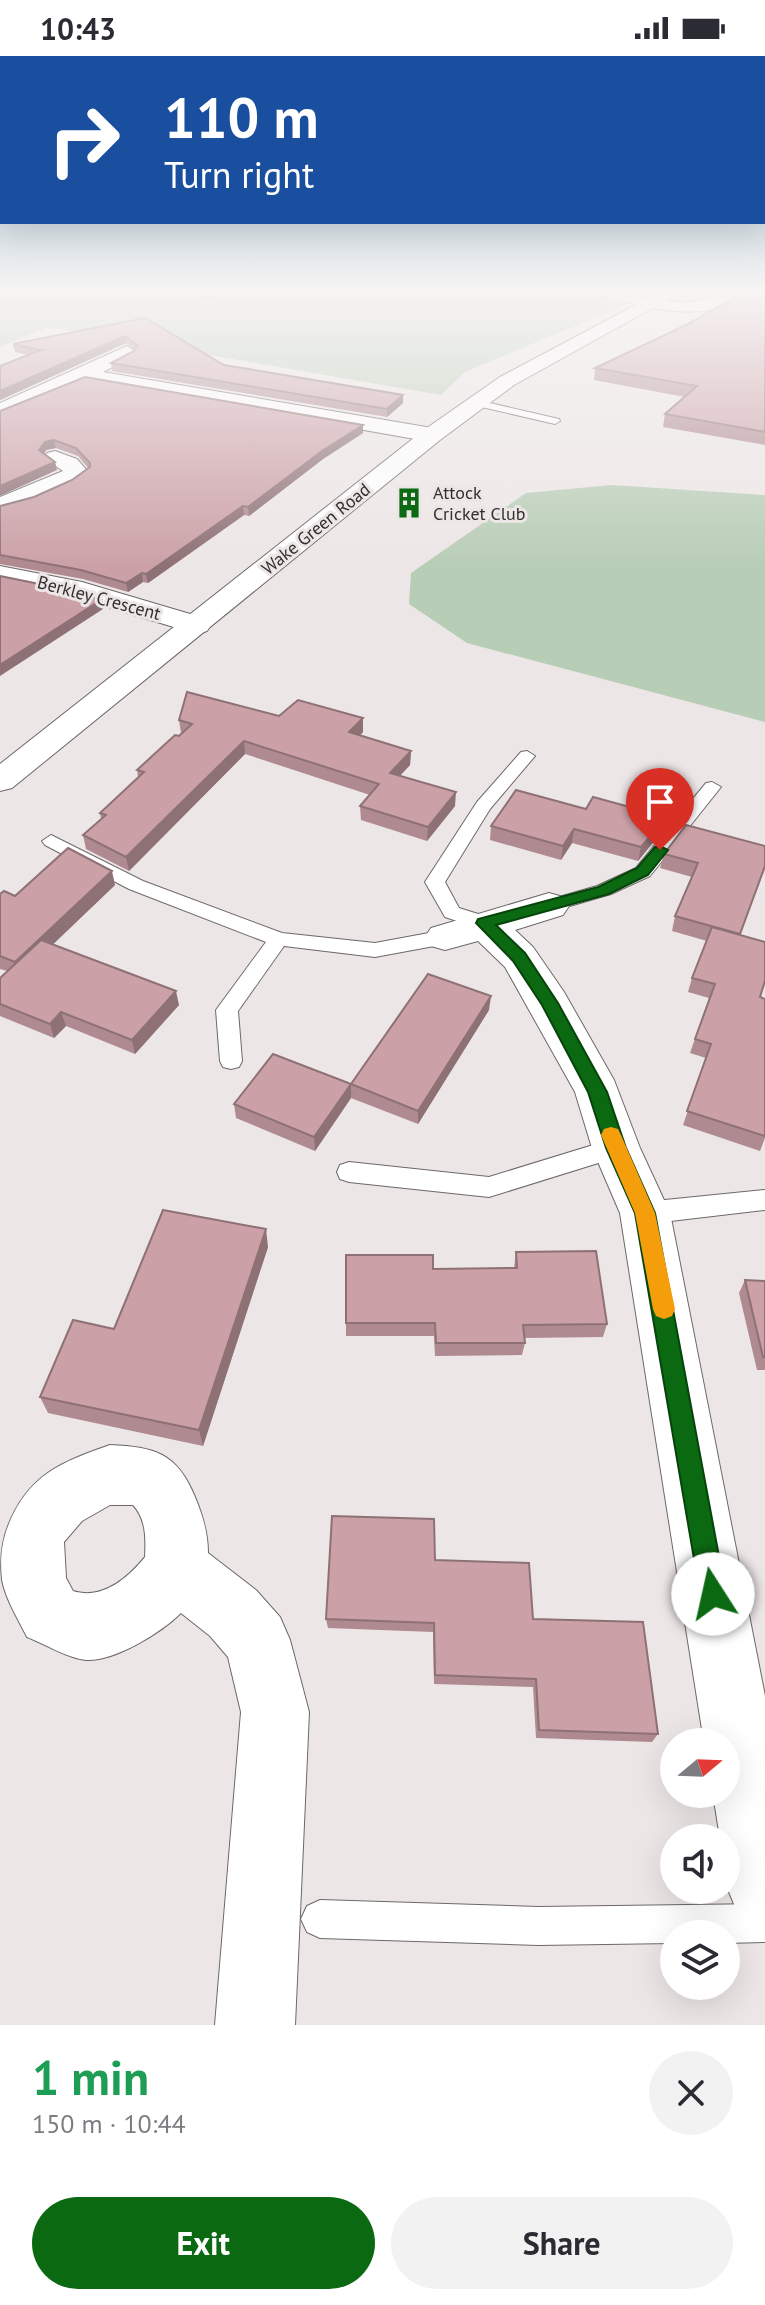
<!DOCTYPE html>
<meta charset="utf-8">
<style>
:root{--surface:#fff;--page:#f2f2f3;--text:#2b2b33;--muted:#7c7c81;--accent:#0b6912}
body{margin:0;font-family:"PT Sans",sans-serif;background:var(--page);color:var(--text);height:100vh;display:flex;flex-direction:column;font-size:30px;white-space:nowrap}
*{box-sizing:border-box;margin:0}
p{font-size:26px;color:var(--muted)}
.icon{flex:none;width:44px;height:44px;fill:none;stroke:currentColor;stroke-width:2;stroke-linecap:round;stroke-linejoin:round}
.map{position:relative;height:1969px;overflow:hidden}
.panel{display:flex;flex-direction:column;background:var(--surface);flex:1}
.panel>*{flex:none}
.banner{position:absolute;left:0px;top:0px;width:766px;height:168px;box-shadow:0 8px 32px #0002;background:#1a4fa0;color:#fff;overflow:hidden}
.needle{width:52px;rotate:71deg}
.tools{position:absolute;left:660px;top:1672px;display:grid;gap:16px}
.tools a{display:grid;place-items:center;width:80px;height:80px;border-radius:50%;background:var(--surface);box-shadow:0 8px 32px #0002;font-size:40px}
.pin{position:absolute;display:grid;place-items:center;width:68px;height:68px;color:#fff;margin:-82px -34px;border-radius:50% 50% 50% 0;rotate:-45deg;box-shadow:0 0 8px #0007}
.pin .icon{rotate:45deg}
.me{position:absolute;width:88px;margin:-44px;rotate:350deg;stroke-linejoin:round;filter:drop-shadow(0 0 6px #0008)}
.turn{display:flex;align-items:center;gap:28px;height:168px;padding:0 32px;font-size:36px}
.turn .icon{width:104px;height:104px;stroke-width:2.5}
.turn b{display:block;font-size:56px;line-height:68px}
.round{display:grid;place-items:center;flex:none;width:84px;height:84px;border-radius:42px;background:var(--page)}
.headline{display:flex;align-items:center;justify-content:space-between;height:136px;padding:0 32px}
h1{font-size:48px;font-weight:700;line-height:60px;color:#1e9e55}
.primary-button{display:flex;gap:16px;margin-top:auto;padding:16px 32px}
.primary-button a{flex:1;height:92px;border-radius:48px;background:var(--accent);color:#fff;font-size:32px;font-weight:700;line-height:92px;text-align:center}
.primary-button a+a{background:var(--page);color:var(--text)}
.status{display:flex;justify-content:space-between;align-items:center;height:56px;padding:0 40px;background:var(--surface);direction:ltr}
.status svg{height:22px;fill:currentColor}
.map>svg:first-child{display:block}
.green{fill:#b8cdb6}
.lines{fill:none;stroke-linecap:round;stroke-linejoin:round}
.service-casing{stroke:#6e6868;stroke-width:2}
.minor-casing{stroke:#6e6868;stroke-width:2}
.tertiary-casing{stroke:#6e6868;stroke-width:2}
.service{fill:#fff;fill-rule:evenodd}
.minor{fill:#fff;fill-rule:evenodd}
.tertiary{fill:#fff;fill-rule:evenodd}
.wall{fill:#af8a90}
.shaded-wall{fill:#8e7175}
.building{fill:#cba1a7;stroke:#8e7175;stroke-width:2}
.route{fill:#0b6912;stroke:#07440c;stroke-width:2}
.slow{fill:#f59e0b}
.labels{text-anchor:middle;stroke-width:6;stroke-linejoin:round;paint-order:stroke}
.far-poi-label{font-size:18px;fill:#322f2f;stroke:#ede6e6;text-anchor:start}
.far-street-label{font-size:18px;fill:#322f2f;stroke:#ede6e6}
</style>
<div class="status"><b>10:43</b><svg viewBox="0 0 49 12"><path d="M0 12V9h3v3zM5 12V6h3v6zM10 12V3h3v9zM15 12V0h3v12zM26 1h20v11H26zM47 4h2v5h-2z"/></svg></div>
<div class="map">
<svg width="765" height="1969" viewBox="0 0 765 1969">
<rect width="100%" height="100%" fill="#ede6e6"/>
<g class="green">
<polygon points="0,234 588,234 632,246 465,316 441,339 48,271 0,291"/>
<polygon points="612,429 765,439 765,666 467,587 409,548 411,517 526,437"/>
</g>
<g class="lines">
<g class="service-casing">
<g id="service">
<polygon points="219,234 235,234 210,241 206,239"/>
<polygon points="477,344 559,363 560,365 555,368 473,349 472,347"/>
<polygon points="527,695 535,700 490,753 445,826 459,852 491,862 494,867 484,874 445,861 425,826 477,746 521,696"/>
<polygon points="712,726 721,731 650,820 611,838 549,856 542,854 539,850 542,846 597,830 636,812 706,727"/>
<polygon points="51,779 143,825 282,877 375,887 445,874 455,881 445,888 375,901 284,890 238,955 242,1005 239,1011 231,1013 223,1011 220,1005 216,954 266,886 129,833 45,789 42,785"/>
<polygon points="616,1082 624,1085 628,1092 624,1099 489,1141 349,1126 340,1123 337,1116 340,1109 349,1106 489,1121"/>
<polygon points="765,1134 765,1154 645,1168 636,1164 632,1157 636,1150 645,1146"/>
<polygon points="320,1844 538,1851 765,1848 765,1886 726,1887 726,1878 674,1878 674,1887 538,1889 320,1882 307,1876 301,1863 307,1850"/>
</g>
</g>
<g class="minor-casing">
<g id="minor">
<path d="M594 234C626 234 656 247 688 246 710 244 728 234 750 234 709 273 643 250 596 237Z"/>
<polygon points="127,290 136,296 134,300 103,316 432,372 443,379 432,386 86,325 0,360 0,347"/>
<path d="M55 395 77 403 89 417C75 436 23 451 0 456V441L63 415 44 402 47 397Z"/>
<polygon points="0,510 82,526 207,563 211,569 207,575 197,578 67,539 0,526"/>
<polygon points="549,837 563,841 569,850 563,859 515,874 533,891 564,936 614,1024 640,1092 670,1157 765,1640 765,1869 738,1858 727,1831 726,1782 720,1782 713,1738 726,1738 726,1686 704,1686 620,1157 592,1092 575,1036 505,911 478,885 445,894 431,890 425,881 431,872"/>
<path d="M110 1389C155 1391 177 1397 195 1441 203 1460 208 1477 208 1497L256 1534 280 1561 290 1584 309 1656 295 1969H215L241 1656 228 1601 210 1580 181 1557C162 1576 114 1606 86 1604 67 1602 45 1588 27 1581 18 1563 6 1544 2 1524 0 1505 1 1488 8 1470 28 1419 61 1406 110 1389ZM110 1449H133C146 1463 146 1482 145 1501 127 1523 102 1544 73 1535L66 1522 64 1486 82 1465Z"/>
</g>
</g>
<g class="tertiary-casing">
<polygon id="tertiary" points="664,234 685,234 514,329 440,384 12,732 0,735 0,708 424,374 500,321"/>
</g>
<use href="#service" class="service"/>
<use href="#minor" class="minor"/>
<use href="#tertiary" class="tertiary"/>
</g>
<g class="wall">
<polygon points="765,234 765,389 663,371 665,358 685,341 594,324 595,312"/>
<polygon points="145,262 224,309 403,339 403,347 387,361 112,315 111,307 135,294 126,287 0,344 0,310 29,299 15,296 13,288"/>
<polygon points="0,355 363,369 363,377 323,403 249,460 244,459 148,527 143,526 128,536 83,523 0,508 0,450 34,441 72,424 88,412 78,400 56,392 46,394 44,398 55,406 57,414"/>
<polygon points="279,660 363,676 360,680 411,695 410,709 400,720 455,750 427,785 361,764 360,750 370,739 245,698 129,815 86,793 83,779 101,763 100,757 138,721 137,714 181,677 179,664"/>
<polygon points="586,753 664,764 660,778 638,805 572,787 561,804 490,784 491,770"/>
<polygon points="765,790 765,812 740,879 760,941 765,943 765,1082 760,1095 683,1069 706,1002 690,997 709,942 688,936 692,922 707,885 672,875 675,860 692,821 660,812 664,798"/>
<polygon points="115,829 53,888 179,949 135,998 66,970 54,982 0,960 0,922 7,915 0,913 0,838 15,840"/>
<polygon points="489,954 418,1068 351,1042 315,1095 236,1062 234,1048 351,1028"/>
<polygon points="268,1191 203,1390 48,1357 40,1341 114,1273"/>
<polygon points="516,1196 607,1268 603,1281 524,1282 525,1287 522,1299 435,1300 434,1280 346,1280 346,1267 433,1213 514,1212"/>
<polygon points="745,1224 765,1225 765,1314 757,1314 739,1237"/>
<polygon points="435,1504 533,1563 658,1678 652,1686 536,1682 533,1631 434,1628 433,1576 328,1572 326,1563"/>
</g>
<g class="shaded-wall">
<polygon points="125,280 126,287 0,344 0,335"/>
<polygon points="403,339 403,347 387,361 387,353"/>
<polygon points="363,369 363,377 323,403 249,460 248,451 322,395"/>
<polygon points="54,384 56,392 46,394 41,403 39,394 45,386"/>
<polygon points="55,406 57,414 0,440 0,430"/>
<polygon points="243,450 244,459 148,527 146,518"/>
<polygon points="142,517 143,526 128,536 126,527"/>
<polygon points="101,544 103,553 0,620 0,609"/>
<polygon points="363,662 363,676 349,690 349,676"/>
<polygon points="244,685 245,698 129,815 126,801"/>
<polygon points="411,695 410,709 390,730 390,717"/>
<polygon points="456,736 455,750 427,785 428,771"/>
<polygon points="659,759 656,772 664,764 660,778 638,805 641,791"/>
<polygon points="574,773 572,787 561,804 563,790"/>
<polygon points="112,815 115,829 20,920 15,906"/>
<polygon points="176,935 179,949 135,998 132,984"/>
<polygon points="491,940 489,954 418,1068 418,1055"/>
<polygon points="61,956 66,970 54,982 50,968"/>
<polygon points="351,1028 351,1042 315,1095 314,1081"/>
<polygon points="266,1173 268,1191 203,1390 199,1374"/>
</g>
<g class="building">
<polygon points="748,234 765,234 765,376 665,358 697,330 595,312 686,269"/>
<polygon points="145,262 224,309 403,339 387,353 111,307 134,295 138,290 125,280 0,335 0,310 41,294 13,288"/>
<polygon points="85,321 363,369 322,395 248,451 243,450 146,518 142,517 126,527 81,514 0,499 0,450 34,441 72,424 90,411 90,407 76,392 54,384 45,386 39,394 55,406 0,430 0,355"/>
<polygon points="0,520 64,533 101,544 0,609"/>
<polygon points="187,636 279,660 298,644 363,662 349,676 411,695 390,717 456,736 428,771 360,750 379,728 244,685 126,801 83,779 106,759 100,757 144,716 137,714 175,679 179,680 192,668 179,664"/>
<polygon points="516,734 586,753 593,741 659,759 658,762 664,764 641,791 574,773 563,790 491,770"/>
<polygon points="686,769 765,790 765,810 740,878 675,860 698,807 664,798"/>
<polygon points="68,792 112,815 15,906 0,900 0,838 4,835 15,840"/>
<polygon points="712,871 765,886 765,925 760,941 765,943 765,1080 687,1055 711,988 695,983 715,928 692,922"/>
<polygon points="41,884 176,935 132,984 61,956 50,968 0,948 0,922"/>
<polygon points="428,918 491,940 418,1055 351,1028"/>
<polygon points="273,998 351,1028 314,1081 234,1048"/>
<polygon points="163,1154 266,1173 199,1374 40,1341 73,1264 114,1273"/>
<polygon points="596,1195 607,1268 523,1269 525,1287 436,1287 435,1267 346,1267 346,1199 433,1199 433,1213 517,1212 516,1196"/>
<polygon points="745,1224 765,1225 765,1301 763,1301"/>
<polygon points="332,1460 434,1463 435,1504 529,1507 533,1563 643,1566 658,1678 539,1674 536,1623 435,1619 434,1567 326,1563"/>
</g>
<linearGradient id="sky" x2="0" y2="1"><stop stop-color="#83aec2"/><stop offset="0.46" stop-color="#f7f4f4"/><stop offset="1" stop-color="#f7f4f4" stop-opacity="0"/></linearGradient>
<rect width="765" height="510" fill="url(#sky)"/>
<polygon class="route" points="660,790 668,794 648,819 609,838 496,869 525,897 558,947 607,1036 626,1092 655,1157 726,1538 722,1547 713,1551 703,1547 700,1538 635,1157 606,1092 588,1036 542,949 513,905 476,867 478,863 598,831 637,812 655,791"/>
<polygon class="slow" points="611,1071 618,1073 621,1079 655,1157 675,1253 672,1260 664,1263 656,1260 653,1253 635,1157 601,1079 604,1073"/>
<defs>
<g id="building-bare" transform="scale(2.4)"><path d="M-4-6H4V6H1V3H-1V6H-4ZM-2.5-4.3h1.7v1.8h-1.7ZM.8-4.3h1.7v1.8H.8ZM-2.5-1h1.7V.8h-1.7ZM.8-1h1.7V.8H.8Z" fill="#0b6912" stroke="#ede6e6" stroke-width="2.5" paint-order="stroke"/></g>
</defs>
<g fill-rule="evenodd">
<use href="#building-bare" x="409" y="447"/>
</g>
<g class="labels">
<g class="far-poi-label">
<text x="433" y="443">Attock<tspan x="433" dy="21">Cricket Club</tspan></text>
</g>
<g class="far-street-label">
<text transform="translate(316 473) rotate(-39)" y="6">Wake Green Road</text>
<text transform="translate(99 542) rotate(15)" y="6">Berkley Crescent</text>
</g>
</g>
</svg>
<div class="tools">
<a><svg class="needle" viewBox="-14 -14 28 28"><path d="M0-13l5 13h-10z" fill="#e53935"/><path d="M0 13l5-13h-10z" fill="#7c7c81"/></svg></a>
<a><svg class="icon" aria-label="sound" viewBox="0 0 24 24"><path d="M4 9h4l5-4v14l-5-4H4zM17 9q2 3 0 6"/></svg></a>
<a><svg class="icon" aria-label="layers" viewBox="0 0 24 24"><path d="M12 4l9 5-9 5-9-5zM3 14l9 5 9-5"/></svg></a>
</div>
<div class="pin" style="left:660px;top:794px;background:#d93025"><svg class="icon" aria-label="arrive" viewBox="0 0 24 24"><path d="M6 21V4h12l-3 4 3 4H6"/></svg></div>
<svg class="me" style="left:713px;top:1538px" viewBox="-20 -20 40 40"><circle r="19" fill="#fff"/><path d="M0-13L10 11 0 6-10 11z" fill="#0b6912"/></svg>
<div class="banner">
<div class="turn"><svg class="icon" aria-label="right" viewBox="0 0 24 24"><path d="M7 20v-9h11M14 6l5 5-5 5"/></svg><div><b>110 m</b>Turn right</div></div>
</div>
</div>
<section class="panel">
<div class="headline"><div><h1>1 min</h1><p>150 m · 10:44</p></div><a class="round"><svg class="icon" aria-label="close" viewBox="0 0 24 24"><path d="M6 6l12 12M18 6L6 18"/></svg></a></div>
<div class="primary-button"><a>Exit</a><a>Share</a></div>
</section>
